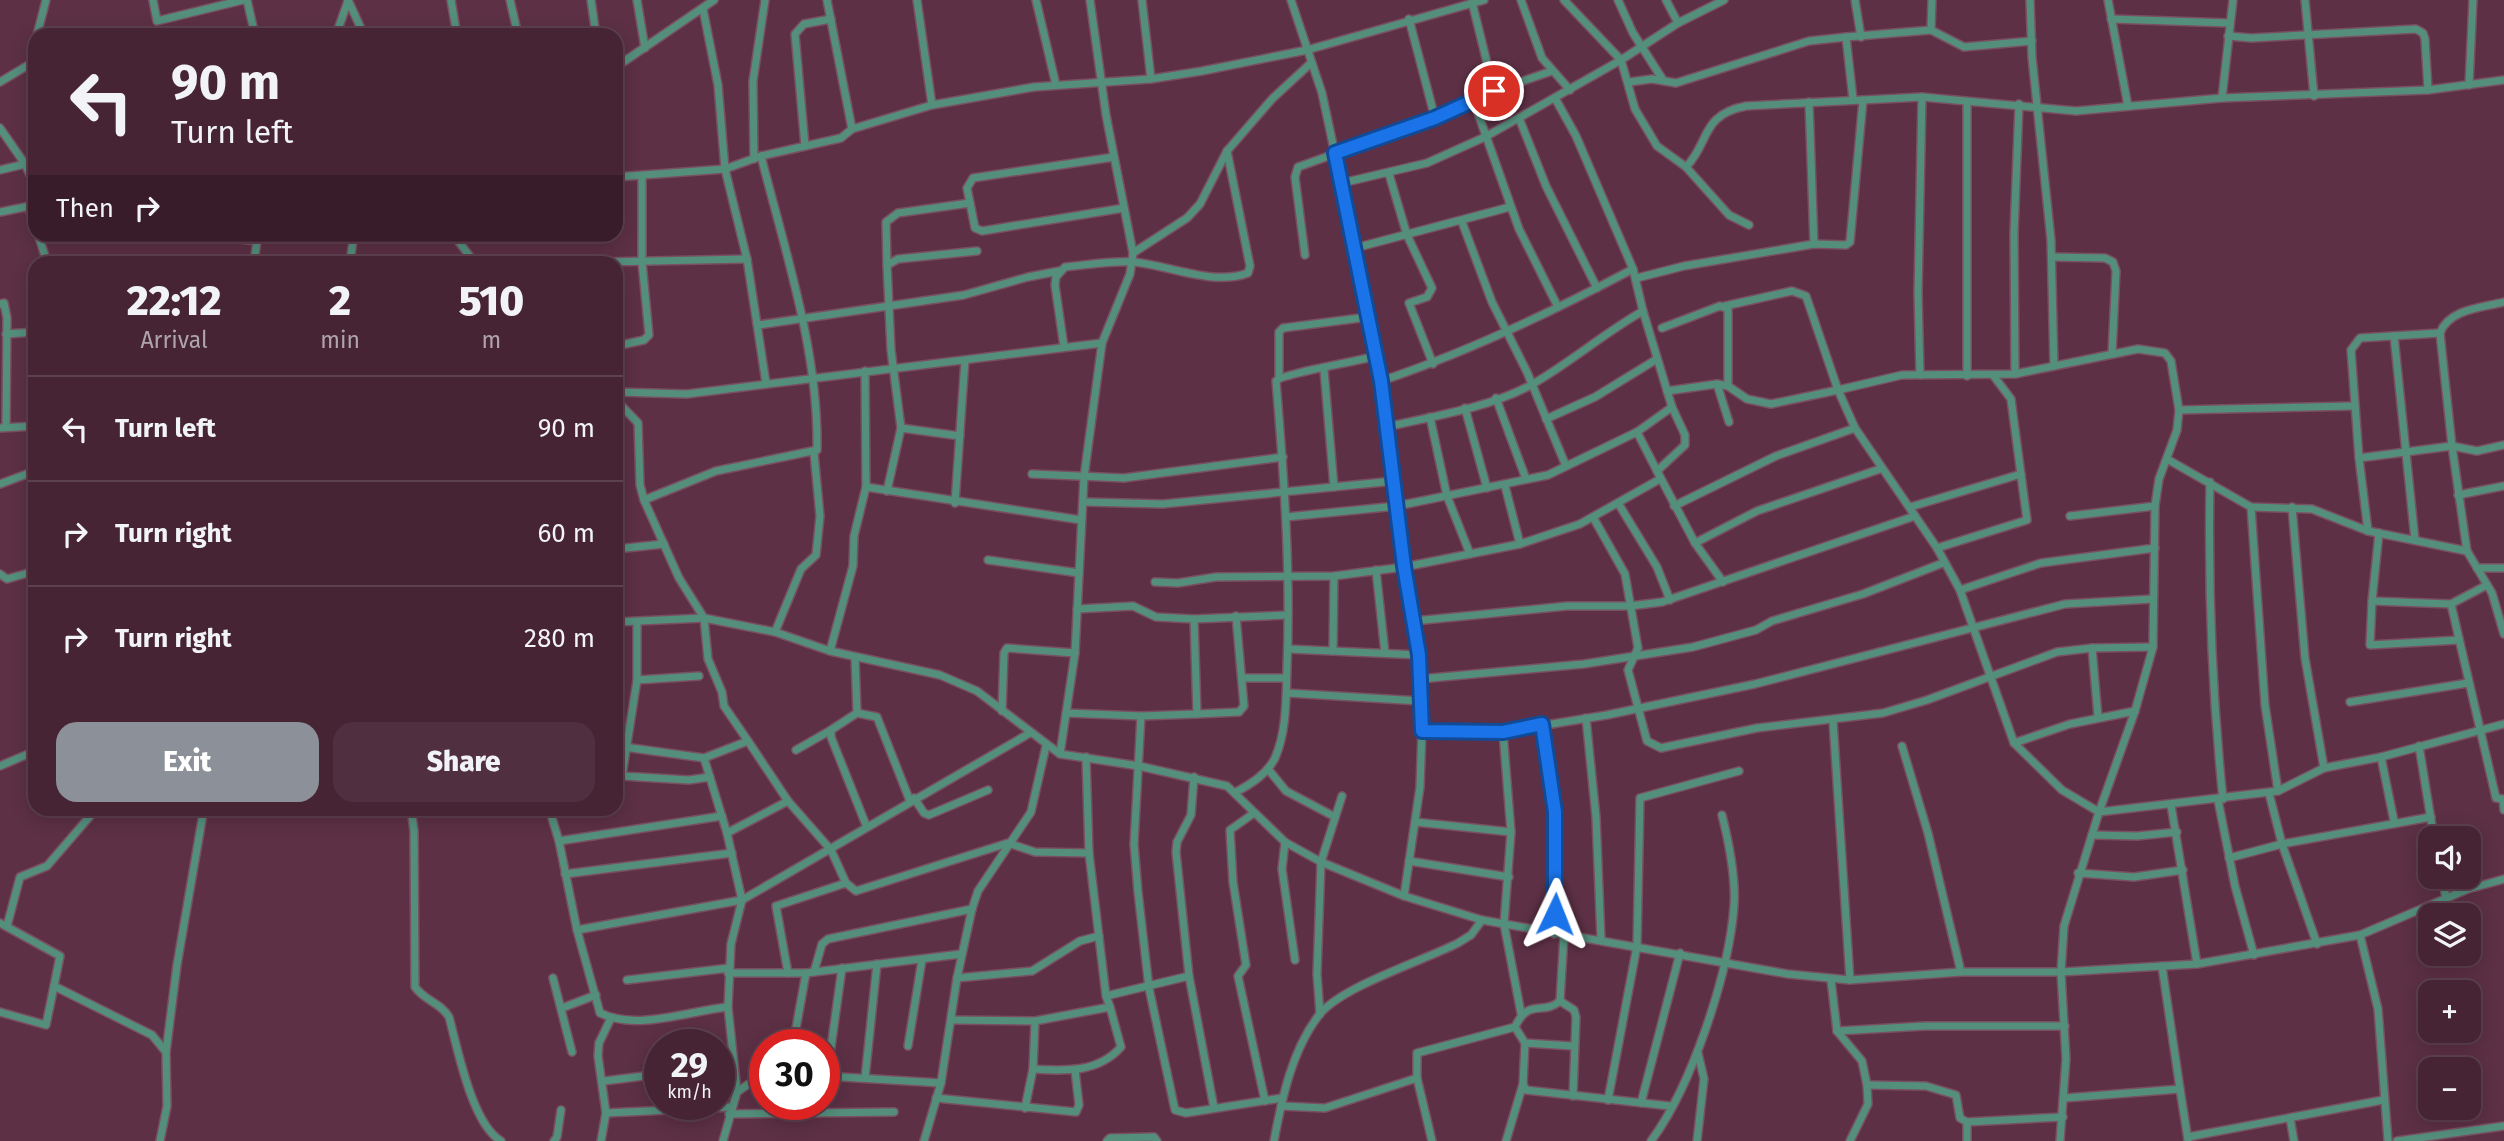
<!DOCTYPE html>
<meta charset="utf-8">
<style>
:root{--surface:#462434;--page:#503040;--text:#f1f3f6;--muted:#b0a4ac;--line:#5e414f;--accent:#8c9099}
body{margin:0;font-family:"Fira Sans",sans-serif;background:var(--page);color:var(--text);height:100vh;display:flex;flex-direction:column;font-size:26px;white-space:nowrap}
*{box-sizing:border-box;margin:0}
p{font-size:23px;color:var(--muted)}
.icon{flex:none;width:38px;height:38px;fill:none;stroke:currentColor;stroke-width:2;stroke-linecap:round;stroke-linejoin:round}
.map{position:relative;flex:1;overflow:hidden}
.side{position:absolute;left:28px;top:256px;width:595px;height:560px;display:flex;flex-direction:column;background:var(--surface);border-radius:21px;box-shadow:0 4px 18px #0003,0 0 0 2px var(--line)}
.side>*{flex:none}
.guide{position:absolute;left:28px;top:28px;width:595px;height:214px;border-radius:21px;box-shadow:0 4px 18px #0003,0 0 0 2px var(--line);background:#462434;color:var(--text);overflow:hidden}
.tools{position:absolute;left:2418px;top:826px;display:grid;gap:14px}
.tools a{display:grid;place-items:center;width:63px;height:63px;border-radius:14px;background:var(--surface);box-shadow:0 4px 18px #0003,0 0 0 2px var(--line);font-size:35px}
.speed{position:absolute;left:644px;top:1029px;display:flex;gap:14px;font-size:35px;font-weight:700;text-align:center}
.speed>*{display:grid;place-content:center;width:91px;height:91px;border-radius:50%;background:var(--surface);box-shadow:0 4px 18px #0003,0 0 0 2px var(--line);line-height:1}
.speed small{font-size:18px;font-weight:400}
.speed .limit{border:10px solid #d22;background:#fff;color:#111}
.pin{position:absolute;display:grid;place-items:center;width:60px;height:60px;color:#fff;margin:-30px;border:4px solid #fff;border-radius:50%;box-shadow:0 2px 7px #0007}
.me{position:absolute;width:77px;margin:-38px;rotate:2deg;stroke-linejoin:round;filter:drop-shadow(0 0 5px #0008)}
.turn{display:flex;align-items:center;gap:24px;height:147px;padding:0 28px;font-size:32px}
.turn .icon{width:91px;height:91px;stroke-width:2.5}
.turn b{display:block;font-size:49px;line-height:60px}
.then{display:flex;align-items:center;height:66px;padding:0 28px;background:#0003;gap:14px;font-size:26px}
.eta{display:flex;justify-content:space-evenly;align-items:center;height:119px;text-align:center}
.eta b{font-size:42px;font-weight:800;line-height:49px}
.cta{display:flex;gap:14px;margin-top:auto;padding:14px 28px}
.cta a{flex:1;height:80px;border-radius:21px;background:var(--accent);color:#fff;font-size:28px;font-weight:800;line-height:80px;text-align:center}
.cta a+a{background:var(--page);color:var(--text)}
ul{padding:0;list-style:none}
li{display:flex;align-items:center;gap:21px;height:105px;padding:0 28px;border-top:2px solid var(--line)}
li div{flex:1}
li b{display:block;font-size:26px}
li em{font-style:normal}
.map>svg:first-child{display:block}
.lines{fill:none;stroke-linecap:round;stroke-linejoin:round}
.street-casing{stroke:#794f62;stroke-width:10}
.street{stroke:#548f7c;stroke-width:7}
.route-casing{stroke:#114b97;stroke-width:18}
.route{stroke:#1a73e8;stroke-width:12}
</style>
<div class="map">
<svg width="2504" height="1141" viewBox="0 0 2504 1141">
<rect width="100%" height="100%" fill="#5d3045"/>
<g class="lines">
<g class="street-casing">
<g id="street">
<polyline points="153,0 157,21 243,0"/>
<polyline points="247,0 255,35"/>
<polyline points="348,0 364,35"/>
<polyline points="451,0 457,35"/>
<polyline points="510,0 518,35"/>
<polyline points="591,0 596,35"/>
<polyline points="637,0 645,48"/>
<polyline points="827,0 852,129"/>
<polyline points="917,0 932,105"/>
<polyline points="1036,0 1056,85"/>
<polyline points="1090,0 1106,115 1133,253"/>
<polyline points="1142,0 1151,79"/>
<polyline points="1291,0 1322,93 1355,248 1381,381 1419,655 1422,731 1420,787 1404,896"/>
<polyline points="1521,0 1542,58 1570,90"/>
<polyline points="1564,0 1621,60 1635,109 1657,146 1686,167 1729,215 1749,225"/>
<polyline points="1618,0 1633,33 1663,80"/>
<polyline points="1666,0 1678,23"/>
<polyline points="1855,0 1861,37"/>
<polyline points="2030,0 2032,57 2051,240 2054,366"/>
<polyline points="2108,0 2128,106"/>
<polyline points="2305,0 2314,96"/>
<polyline points="703,9 718,85 725,169 747,259 766,383"/>
<polyline points="1409,19 1435,118"/>
<polyline points="2111,19 2229,23"/>
<polyline points="1931,30 1932,0"/>
<polyline points="37,35 46,0"/>
<polyline points="336,35 348,1"/>
<polyline points="2228,36 2251,38 2416,29 2423,33 2425,39 2428,90"/>
<polyline points="1846,37 1853,99"/>
<polyline points="616,67 714,0"/>
<polyline points="0,82 35,61"/>
<polyline points="1629,82 1652,79 1676,83 1809,41 1846,37 1931,30 1964,47 2032,41"/>
<polyline points="2469,85 2473,0"/>
<polyline points="1494,91 1552,71"/>
<polyline points="1555,98 1576,136 1633,269 1643,311 1672,407 1685,435 1685,445 1657,471 1695,543 1723,582"/>
<polyline points="2222,98 2233,0"/>
<polyline points="1474,102 1519,229 1558,307"/>
<polyline points="1809,102 1814,244"/>
<polyline points="1967,103 1967,376"/>
<polyline points="1519,118 1546,186 1597,288"/>
<polyline points="0,128 25,164 35,186"/>
<polyline points="805,146 795,34 804,24 831,19"/>
<polyline points="1114,157 973,178 967,188 975,228 982,231 1124,208"/>
<polyline points="754,159 753,81 765,0"/>
<path d="M1686 167C1710 143 1700 115 1746 106L1922 97 2076 111 2222 98 2428 90 2504 80"/>
<polyline points="0,170 25,164"/>
<polyline points="1389,174 1407,235 1432,288 1427,297 1409,303 1433,364"/>
<polyline points="616,177 725,169 761,156 841,138 852,129 932,105 1034,87 1151,79 1202,71 1307,50 1484,0"/>
<polyline points="1342,183 1427,163 1485,137 1621,60 1678,23 1724,0"/>
<polyline points="28,206 35,227"/>
<polyline points="0,212 35,205"/>
<polyline points="1462,222 1492,302 1527,372 1566,466"/>
<polyline points="38,234 47,262"/>
<polyline points="197,234 257,241"/>
<polyline points="453,234 474,262"/>
<polyline points="1355,248 1510,207"/>
<polyline points="1305,255 1295,177 1298,167 1435,118 1494,91 1472,2"/>
<polyline points="2052,257 2105,258 2113,262 2116,271 2112,354"/>
<polyline points="254,262 258,234"/>
<polyline points="350,262 354,234"/>
<polyline points="485,262 581,262"/>
<polyline points="604,262 747,259"/>
<polyline points="887,265 886,222 898,213 970,203"/>
<polyline points="1637,278 1684,266 1814,244 1846,245 1850,242 1863,100"/>
<polyline points="0,304 4,303 7,318 6,426"/>
<polyline points="1725,306 1792,291 1806,296 1838,390 1902,375 2015,374 2138,349 2165,353 2171,361 2179,410 2177,430 2159,479 2155,506 2153,647 2135,711 2099,812 2278,791 2324,768 2381,757 2504,724"/>
<polyline points="758,325 964,295 1028,277 1059,271"/>
<polyline points="1662,328 1720,306 1728,309 1728,386"/>
<polyline points="6,334 35,332"/>
<polyline points="2394,336 2415,540"/>
<polyline points="616,346 644,340 649,335 642,262 642,177"/>
<path d="M1064 347 1055 285 1056 277 1065 267C1087 265 1113 260 1135 262 1170 266 1214 286 1248 273L1250 266 1227 151"/>
<polyline points="1324,370 1334,487"/>
<polyline points="2015,374 2014,233 2019,104"/>
<polyline points="1920,375 1918,293 1922,97"/>
<polyline points="1279,377 1279,332 1283,328 1368,317"/>
<path d="M1381 381C1468 352 1552 312 1633 269"/>
<polyline points="1717,384 1729,422"/>
<polyline points="1667,391 1717,384 1728,386 1747,399 1771,404 1838,390 1855,428 1937,548 1960,590 2014,743 2062,790 2099,812 2064,926 2061,972 2066,1059 2060,1141"/>
<polyline points="616,392 687,394 1102,343"/>
<polyline points="1496,398 1526,479"/>
<polyline points="616,400 638,423 640,485 644,500 679,578 704,618 708,659 722,692 724,706 748,741 704,758 727,833 742,900 731,944 728,1007"/>
<polyline points="1465,408 1487,488"/>
<polyline points="2179,410 2353,406"/>
<polyline points="1430,417 1447,496 1470,554"/>
<polyline points="1546,419 1595,397 1657,359"/>
<path d="M1387 427C1434 416 1488 408 1531 385 1570 363 1604 333 1643 311"/>
<polyline points="0,428 35,426"/>
<polyline points="901,428 891,350 887,265 898,259 977,251"/>
<polyline points="1637,432 1657,471"/>
<polyline points="2504,445 2477,451 2452,446 2467,551 2492,593 2504,634"/>
<polyline points="2359,458 2351,350 2360,338 2440,333"/>
<polyline points="2167,459 2251,507 2312,509 2368,531 2467,551"/>
<polyline points="1032,474 1124,478 1283,457"/>
<path d="M2210 482C2208 588 2212 694 2223 799"/>
<polyline points="0,484 35,471"/>
<polyline points="1505,486 1520,544"/>
<polyline points="866,487 1081,520"/>
<polyline points="887,491 901,428 960,436"/>
<polyline points="2458,495 2504,486"/>
<path d="M644 500 716 471 817 450C819 352 785 251 761 156"/>
<polyline points="1085,502 1163,504 1394,481"/>
<polyline points="955,503 965,360"/>
<polyline points="1618,503 1657,567 1670,600"/>
<polyline points="1674,506 1776,456 1855,428"/>
<polyline points="1910,507 2021,474"/>
<polyline points="2251,507 2265,705 2278,791"/>
<polyline points="2292,507 2305,658 2324,768"/>
<polyline points="2070,516 2155,506"/>
<polyline points="1286,517 1397,506 1548,475 1637,432 1672,407"/>
<polyline points="1593,517 1625,574 1638,648 1628,670 1647,741 1661,748 1757,728 1883,713 1927,700 2057,652 2092,648 2153,647"/>
<path d="M2368 531 2359 458 2452 446 2440 333C2449 309 2481 308 2504 302"/>
<polyline points="1695,543 1757,511 1880,469"/>
<polyline points="1937,548 2027,520 2011,399 1993,375"/>
<polyline points="616,549 664,544"/>
<polyline points="988,560 1079,573"/>
<polyline points="2477,568 2504,568"/>
<polyline points="1376,570 1385,653"/>
<polyline points="0,574 7,579 35,571"/>
<polyline points="1155,582 1178,583 1216,577 1334,576 1404,567 1520,544 1580,524 1660,479"/>
<polyline points="2487,585 2451,604 2496,798 2503,799 2504,810"/>
<polyline points="1960,590 2041,563 2155,548"/>
<polyline points="2372,601 2379,533"/>
<polyline points="2451,604 2372,601 2370,645 2459,640"/>
<polyline points="1077,609 1133,606 1156,617 1194,619 1287,615"/>
<polyline points="1194,619 1197,714 1141,716 1134,844 1138,892 1149,988 1175,1110 1186,1113 1282,1098"/>
<polyline points="1414,621 1567,606 1630,606 1662,602 1915,516"/>
<polyline points="616,622 704,618 775,632 830,651 940,675 977,691 1060,754 1139,766 1227,786 1285,842 1321,862 1404,896 1482,920 1788,974 1850,980 1961,972 2061,972 2197,964 2360,935 2468,889 2504,879"/>
<polyline points="637,622 637,680 622,776 689,780 710,777"/>
<polyline points="775,632 801,569 816,555 820,516 814,453"/>
<polyline points="2092,648 2098,717"/>
<polyline points="1288,649 1419,655"/>
<polyline points="830,651 853,566 854,536 866,487 865,371"/>
<polyline points="1333,651 1334,576"/>
<polyline points="855,657 857,713 831,730 831,737 866,825"/>
<polyline points="1242,678 1286,678"/>
<polyline points="1420,679 1584,664 1693,647 1756,630 1772,621 1863,594 1943,563"/>
<polyline points="637,680 699,676"/>
<polyline points="1287,693 1421,701"/>
<polyline points="2350,702 2468,683"/>
<polyline points="1002,711 1004,653 1007,648 1075,653"/>
<polyline points="857,713 877,717 910,801"/>
<polyline points="1066,713 1141,716"/>
<polyline points="1197,714 1239,712 1244,706 1236,616"/>
<polyline points="1586,718 1596,817 1601,939"/>
<polyline points="1833,721 1850,980"/>
<polyline points="1542,724 1555,812 1554,934"/>
<polyline points="1422,731 1503,732 1607,715 1755,684 2065,604 2153,599"/>
<polyline points="1503,732 1511,832 1504,924 1521,1013"/>
<polyline points="748,741 788,801 831,850 846,883 856,891 1008,843 1035,852 1089,853"/>
<polyline points="2014,743 2070,724 2135,711"/>
<polyline points="1902,746 1928,833 1961,972"/>
<polyline points="2419,746 2434,838"/>
<polyline points="624,747 704,758"/>
<polyline points="796,750 831,730"/>
<polyline points="1060,754 1075,653 1084,477 1102,343 1130,274 1133,253 1187,218 1200,204 1227,151 1272,99 1311,63"/>
<polyline points="2381,757 2394,821"/>
<polyline points="0,766 35,751"/>
<polyline points="1268,769 1286,791 1335,817"/>
<polyline points="1194,777 1191,815 1177,842 1176,852 1189,976 1214,1108"/>
<polyline points="616,791 622,776"/>
<path d="M1236 792C1251 784 1267 774 1275 758 1287 731 1286 696 1287 668 1291 572 1284 476 1276 381 1281 374 1359 361 1376 356"/>
<polyline points="2269,793 2282,844 2317,944"/>
<polyline points="914,798 924,813 929,815 988,790"/>
<polyline points="2218,800 2235,886 2254,955"/>
<polyline points="2171,805 2197,964"/>
<path d="M411 808 414 831 415 987C425 1001 441 1003 449 1017 458 1050 472 1124 501 1141"/>
<polyline points="549,808 559,841"/>
<polyline points="1254,813 1230,830 1233,882 1246,965 1238,976 1265,1101"/>
<path d="M722 816 559 841 577 930 600 1013C637 1031 688 1011 728 1007L737 1092 723 1141"/>
<polyline points="1415,822 1511,832"/>
<polyline points="727,833 788,801"/>
<polyline points="2092,835 2137,836 2177,832"/>
<polyline points="1285,842 1282,869 1295,960"/>
<polyline points="2229,858 2282,844 2431,817"/>
<polyline points="1409,861 1509,877"/>
<polyline points="2078,873 2134,877 2183,870"/>
<polyline points="565,874 732,853"/>
<polyline points="2442,877 2446,898"/>
<polyline points="0,923 60,956 54,986 152,1035 166,1052"/>
<polyline points="7,926 20,877 47,866 97,808"/>
<polyline points="577,930 742,900 1030,733"/>
<polyline points="2360,935 2378,1009 2388,1141"/>
<polyline points="814,972 822,944 828,939 972,909"/>
<polyline points="728,973 806,973 961,954"/>
<polyline points="788,973 776,906 846,883"/>
<polyline points="553,978 572,1052"/>
<polyline points="957,978 1032,971 1080,941 1099,936"/>
<polyline points="627,980 729,968"/>
<polyline points="1831,980 1837,1031 1862,1061 1867,1085 1868,1104 1850,1141"/>
<polyline points="1106,996 1189,976"/>
<polyline points="1560,1001 1574,1010 1576,1017 1573,1096"/>
<polyline points="562,1008 596,995"/>
<polyline points="0,1012 46,1025 54,986"/>
<polyline points="1320,1014 1317,974 1321,862 1342,796"/>
<polyline points="951,1020 1035,1021 1110,1007 1106,996 1089,853 1086,757"/>
<polyline points="1515,1027 1525,1043 1523,1084 1526,1090 1670,1106"/>
<path d="M1515 1027C1529 997 1543 1016 1560 1001L1564 935"/>
<polyline points="1837,1031 1925,1026 2065,1026"/>
<polyline points="1525,1043 1573,1046"/>
<polyline points="793,1045 806,973"/>
<polyline points="908,1046 922,960"/>
<polyline points="719,1069 733,1068"/>
<path d="M1033 1069C1065 1071 1098 1073 1121 1047L1110 1007"/>
<polyline points="824,1076 941,1083"/>
<polyline points="827,1076 842,968"/>
<polyline points="865,1078 877,964"/>
<polyline points="1417,1078 1417,1053 1515,1027"/>
<polyline points="604,1081 660,1074"/>
<polyline points="1867,1085 1926,1086 1956,1095 1960,1118 1967,1122 1967,1141"/>
<polyline points="2180,1089 2188,1140"/>
<polyline points="737,1092 753,1081 765,1080"/>
<polyline points="936,1098 1076,1112 1079,1105 1075,1070"/>
<polyline points="2065,1098 2180,1089 2162,966"/>
<polyline points="1608,1100 1637,946 1640,798 1739,771"/>
<polyline points="1641,1103 1680,953"/>
<polyline points="1281,1106 1325,1108 1417,1078 1432,1141"/>
<polyline points="1025,1108 1033,1069 1035,1021"/>
<polyline points="606,1113 732,1107"/>
<polyline points="729,1114 894,1112"/>
<polyline points="2290,1118 2294,1141"/>
<polyline points="1967,1122 2063,1117"/>
<polyline points="2188,1137 2383,1100"/>
<polyline points="160,1141 167,1106 166,1052 177,965 204,808"/>
<polyline points="554,1141 557,1137 561,1110"/>
<polyline points="601,1141 606,1113 598,1056 599,1043 611,1018"/>
<polyline points="924,1141 941,1083 957,978 972,909 978,891 1031,812 1046,746"/>
<polyline points="1107,1141 1110,1138 1154,1137 1157,1141"/>
<path d="M1274 1141C1282 1098 1292 1050 1319 1015 1342 986 1423 961 1458 943L1471 935 1482 920"/>
<polyline points="1506,1141 1523,1084"/>
<path d="M1651 1141C1692 1086 1729 973 1734 906 1736 877 1729 843 1722 815"/>
<polyline points="1697,1141 1704,1079 1698,1053"/>
<polyline points="2397,1141 2504,1126"/>
</g>
</g>
<use href="#street" class="street"/>
</g>
<g class="lines">
<g class="route-casing">
<polyline id="route" points="1494,91 1435,118 1335,153 1381,381 1404,566 1419,655 1422,731 1503,732 1542,724 1555,812 1555,914"/>
</g>
<use href="#route" class="route"/>
</g>
</svg>
<div class="tools">
<a><svg class="icon" aria-label="sound" viewBox="0 0 24 24"><path d="M4 9h4l5-4v14l-5-4H4zM17 9q2 3 0 6"/></svg></a>
<a><svg class="icon" aria-label="layers" viewBox="0 0 24 24"><path d="M12 4l9 5-9 5-9-5zM3 14l9 5 9-5"/></svg></a>
<a>+</a>
<a>−</a>
</div>
<div class="speed"><div>29<small>km/h</small></div><div class="limit">30</div></div>
<div class="pin" style="left:1494px;top:91px;background:#d93025"><svg class="icon" aria-label="arrive" viewBox="0 0 24 24"><path d="M6 21V4h12l-3 4 3 4H6"/></svg></div>
<svg class="me" style="left:1555px;top:914px" viewBox="-20 -20 40 40"><path d="M0-17L14 15 0 8-14 15z" fill="#1a73e8" stroke="#fff" stroke-width="4"/></svg>
<div class="guide">
<div class="turn"><svg class="icon" aria-label="left" viewBox="0 0 24 24"><path d="M17 20v-9H6M10 6l-5 5 5 5"/></svg><div><b>90 m</b>Turn left</div></div>
<div class="then">Then<svg class="icon" aria-label="right" viewBox="0 0 24 24"><path d="M7 20v-9h11M14 6l5 5-5 5"/></svg></div>
</div>
<section class="side">
<div class="eta">
<div><b>22:12</b><p>Arrival</p></div>
<div><b>2</b><p>min</p></div>
<div><b>510</b><p>m</p></div>
</div>
<ul>
<li><svg class="icon" aria-label="left" viewBox="0 0 24 24"><path d="M17 20v-9H6M10 6l-5 5 5 5"/></svg><div><b>Turn left</b></div><em>90 m</em></li>
<li><svg class="icon" aria-label="right" viewBox="0 0 24 24"><path d="M7 20v-9h11M14 6l5 5-5 5"/></svg><div><b>Turn right</b></div><em>60 m</em></li>
<li><svg class="icon" aria-label="right" viewBox="0 0 24 24"><path d="M7 20v-9h11M14 6l5 5-5 5"/></svg><div><b>Turn right</b></div><em>280 m</em></li>
</ul>
<div class="cta"><a>Exit</a><a>Share</a></div>
</section>
</div>
